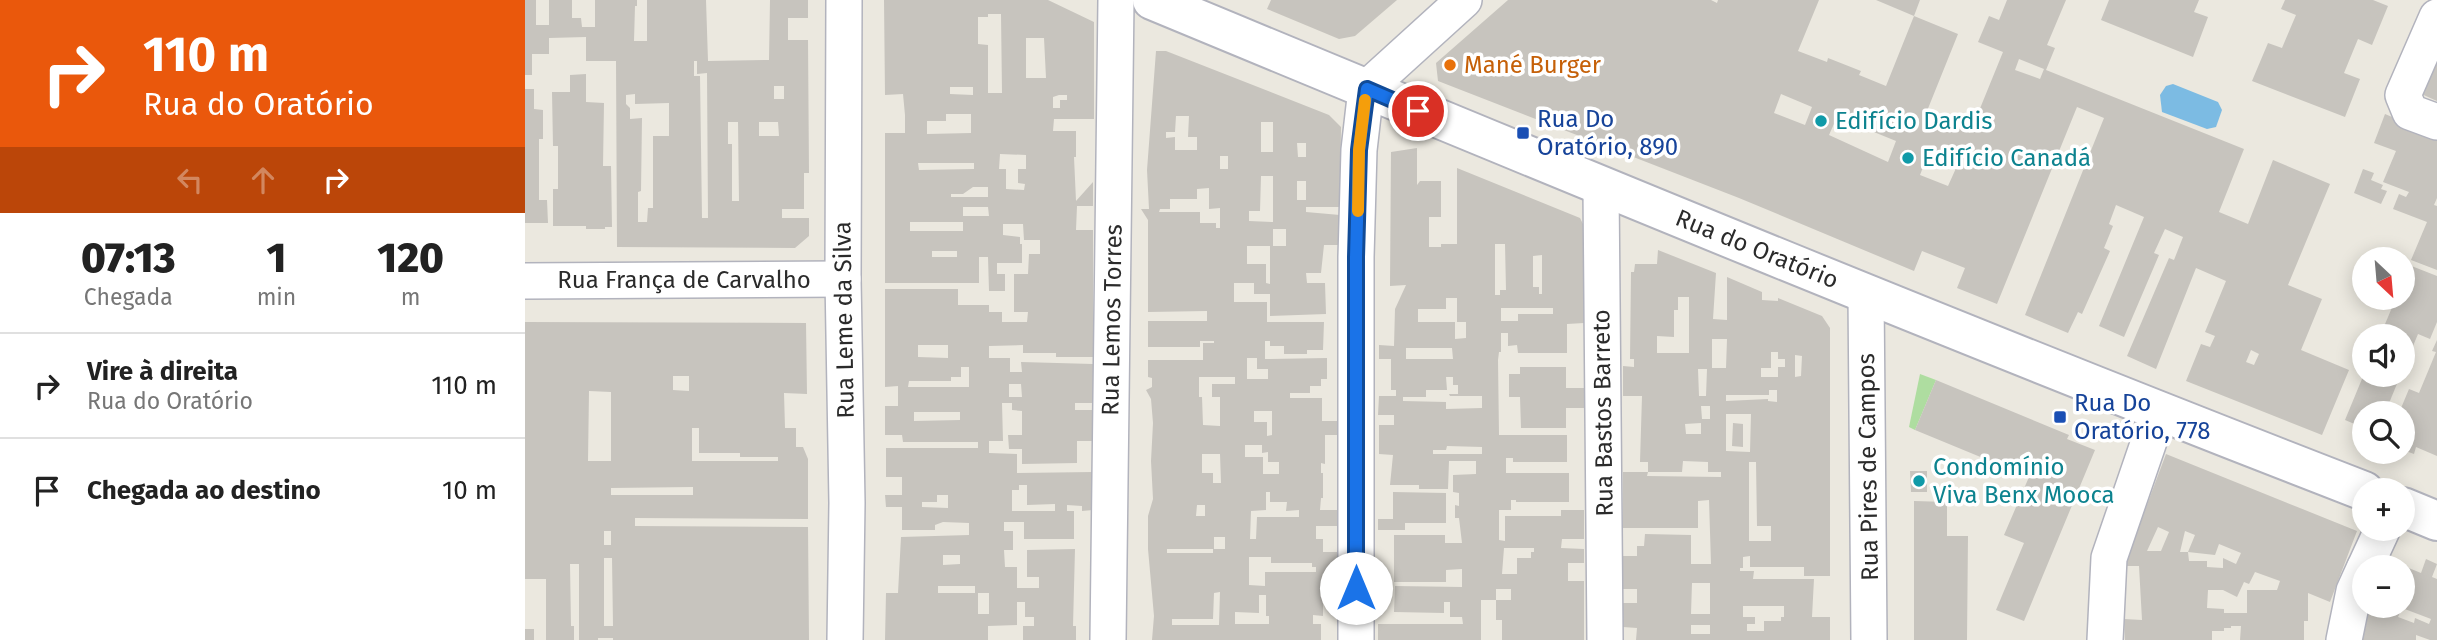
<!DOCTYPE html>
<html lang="pt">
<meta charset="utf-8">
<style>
:root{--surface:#fff;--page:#f2f2f2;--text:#222;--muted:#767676;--line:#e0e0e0}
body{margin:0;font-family:"Fira Sans",sans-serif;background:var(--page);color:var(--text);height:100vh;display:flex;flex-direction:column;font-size:26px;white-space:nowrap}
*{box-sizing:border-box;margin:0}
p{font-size:23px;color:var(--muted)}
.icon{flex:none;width:38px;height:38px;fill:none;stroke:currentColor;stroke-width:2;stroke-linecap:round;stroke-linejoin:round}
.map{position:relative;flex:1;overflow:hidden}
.drawer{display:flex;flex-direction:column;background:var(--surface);width:525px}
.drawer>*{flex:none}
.banner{background:#ea580c;color:#fff;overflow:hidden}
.needle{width:46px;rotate:154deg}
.tools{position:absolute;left:1827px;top:247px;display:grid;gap:14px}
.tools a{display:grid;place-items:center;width:63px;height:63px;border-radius:50%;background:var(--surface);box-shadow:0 4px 18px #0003;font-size:35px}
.pin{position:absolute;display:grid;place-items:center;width:60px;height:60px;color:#fff;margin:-30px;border:4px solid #fff;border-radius:50%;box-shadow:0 2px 7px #0007}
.me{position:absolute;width:77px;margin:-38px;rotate:0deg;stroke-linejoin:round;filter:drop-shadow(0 0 5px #0008)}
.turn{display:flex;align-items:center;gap:24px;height:147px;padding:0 28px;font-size:32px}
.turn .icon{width:91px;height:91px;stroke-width:2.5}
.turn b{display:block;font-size:49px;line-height:60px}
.lanes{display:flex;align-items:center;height:66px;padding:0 28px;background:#0003;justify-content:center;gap:35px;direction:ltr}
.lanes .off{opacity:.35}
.eta{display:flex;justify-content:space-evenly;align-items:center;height:119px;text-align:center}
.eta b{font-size:42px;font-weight:800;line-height:49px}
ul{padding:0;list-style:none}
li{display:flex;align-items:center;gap:21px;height:105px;padding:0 28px;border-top:2px solid var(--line)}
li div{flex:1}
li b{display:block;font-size:26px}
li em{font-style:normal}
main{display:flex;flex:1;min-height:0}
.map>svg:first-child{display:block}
.green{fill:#aedda0}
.water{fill:#7cbbe3}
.building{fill:#c7c4be;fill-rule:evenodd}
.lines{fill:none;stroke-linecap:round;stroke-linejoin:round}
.minor-casing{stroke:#b2b3bd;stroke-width:38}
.tertiary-casing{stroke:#b2b3bd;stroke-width:42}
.minor{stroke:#fff;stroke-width:35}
.tertiary{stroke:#fff;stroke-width:38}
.route-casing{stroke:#114b97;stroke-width:18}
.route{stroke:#1a73e8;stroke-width:12}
.slow{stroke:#f59e0b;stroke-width:12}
.food-dot{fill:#e8710a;stroke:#fff;stroke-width:2.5}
.culture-dot{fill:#0f9aa8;stroke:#fff;stroke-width:2.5}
.transit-dot{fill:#1a4fb4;stroke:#fff;stroke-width:2.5}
.labels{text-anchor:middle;stroke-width:7;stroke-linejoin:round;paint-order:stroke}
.food-label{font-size:24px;fill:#c56008;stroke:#fff;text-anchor:start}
.transit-label{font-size:24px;fill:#164399;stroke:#fff;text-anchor:start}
.culture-label{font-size:24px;fill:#0d838f;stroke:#fff;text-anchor:start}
.street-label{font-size:24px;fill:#2b2b2b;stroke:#fff}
</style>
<main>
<section class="drawer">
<div class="banner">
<div class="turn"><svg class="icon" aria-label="right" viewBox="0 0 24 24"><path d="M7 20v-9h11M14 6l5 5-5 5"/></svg><div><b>110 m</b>Rua do Oratório</div></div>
<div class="lanes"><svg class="icon off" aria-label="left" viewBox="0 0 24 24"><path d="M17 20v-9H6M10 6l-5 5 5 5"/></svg><svg class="icon off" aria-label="ahead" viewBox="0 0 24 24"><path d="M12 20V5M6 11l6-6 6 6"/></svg><svg class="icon" aria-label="right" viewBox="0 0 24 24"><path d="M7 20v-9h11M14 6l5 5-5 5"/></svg></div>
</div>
<div class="eta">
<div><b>07:13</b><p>Chegada</p></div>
<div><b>1</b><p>min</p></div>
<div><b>120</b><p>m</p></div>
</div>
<ul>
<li><svg class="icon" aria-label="right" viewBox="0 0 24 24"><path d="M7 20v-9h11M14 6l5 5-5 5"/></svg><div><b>Vire à direita</b><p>Rua do Oratório</p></div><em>110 m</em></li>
<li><svg class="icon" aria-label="arrive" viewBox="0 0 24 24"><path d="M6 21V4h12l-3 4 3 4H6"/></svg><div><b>Chegada ao destino</b></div><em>10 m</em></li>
</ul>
</section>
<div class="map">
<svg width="1912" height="640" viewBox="0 0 1912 640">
<rect width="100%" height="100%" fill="#ebe8df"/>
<polygon class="green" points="1395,374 1411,380 1390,430 1384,427"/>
<polygon class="water" points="1648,84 1693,102 1697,110 1691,127 1682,129 1637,112 1635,95 1641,86"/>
<g class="building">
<path d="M0 0H11V25H24V0H47V18H56L57 27H70V0H112V6H110L109 41H122V0H181L183 61 244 60 245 0H283V18H263V40H283L284 173H279V209H257V218H284V236L270 248 92 247 91 61H61V37L24 38V54H7V75H0ZM169 61H172V74L182 73 183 218H177L175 76H169ZM249 86H259V99H249ZM110 94V104L144 103V136H128V208H123L122 222H113V192L116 191 117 118 105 119V108L101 104V95ZM203 122H213L214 201H207V144H203ZM234 122H253L254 136H234Z"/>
<path d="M359 0H523L569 22V119H529L528 131H551V157H549L551 201 568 182V206H552L551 230H568V357H531V353H498V345L464 346V358H485V372H497L496 362 568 364V403H550V410H568V441H552V463L497 464V449H484L483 435H497V411L487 410V403H477L478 441H464V453L492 454V473L568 472V510L557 511V506L542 505V511H549V539H499V522H479V531H488V550H479L480 567H492V588H514V577H502V550L550 549 548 626H551V640H498V626H509V617H500V602H492V625L463 626V640H360L361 593H373L376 537 444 535V523L418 522 410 525V530H377V507H361L360 495H377V477H361V448H453V442H378L377 435H360V406H373V386L360 387V289H433V305H464V312H477V322H502L503 312H489V274H503L504 254H515V240H499L498 224H478V235L495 237V244H497V263H472V274H480V291H464L463 257H454V283H360V133H380V115L378 94 360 95ZM463 14H476L477 93H463V45L453 44V17H463ZM501 38H519L521 78H501ZM425 87H448V95L425 94ZM534 95H542V100H535V108H528V97ZM421 114H446V133L402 134V121H421ZM475 154 501 155V169H493V183L500 184 499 190 481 189V169H474ZM393 163H449V169L394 170ZM448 187H463V197H426V194H438ZM438 207H463L464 216H438ZM385 222H438V231H385ZM407 251H432V257H407ZM393 345H423V358L393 357ZM436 367H444V387H383L384 381H426V377H436ZM484 384H496L497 397H484ZM389 412H435V420L389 421ZM494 485H502V505L530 504V511H487V490H494ZM412 495H423V508L397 507V502H412ZM418 555H435V564L418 565ZM413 586H450V593H413ZM453 593H464V614H453Z"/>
<polygon points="746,0 872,0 830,36 814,39 742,9"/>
<path d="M983 0H1186L1192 3 1193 0H1294L1273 51 1302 62 1303 58 1336 71 1334 75 1361 86 1389 16 1433 34 1402 111 1418 117 1416 122 1445 133 1478 52 1453 42 1464 16 1474 20 1482 0H1541L1522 45 1530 48 1521 70 1719 149 1694 212 1723 224 1748 160 1805 184 1763 285 1797 299 1776 350 1824 370 1797 435 1661 381 1676 344 1685 347 1690 336 1680 332 1701 281 1671 268 1631 369 1602 356 1644 258 1649 260 1658 237 1640 229 1629 253 1634 255 1599 337 1574 326 1619 217 1591 205 1584 224 1588 226 1579 248 1585 251 1557 314 1553 312 1543 333 1500 315 1579 118 1552 107 1472 304 1432 288 1440 268 1397 251 1389 271 1214 198 913 81 911 63ZM1494 59 1519 69 1515 79 1490 70ZM1256 94 1287 107 1280 125 1249 113ZM1312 117 1371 141 1363 162 1304 135ZM1403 154 1432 166 1423 186 1395 175ZM1726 350 1734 354 1729 365 1721 362Z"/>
<polygon points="1351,0 1395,0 1389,16"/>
<polygon points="1584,0 1674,0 1669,12 1683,17 1668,57 1576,20"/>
<polygon points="1760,0 1848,0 1863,6 1847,45 1833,39 1819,73 1835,79 1820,117 1727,81 1743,43 1757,48 1771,15 1756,9"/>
<path d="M631 51H641L804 115 816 127 815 207H781V212L815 215V245H799L796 273H781L782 283H800L801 314 745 316V294H729V283H709V302H742V322H799L798 350H782V354H759V346H745V341H740V359L802 358V379H796V386H785V393H765V398H797V421H814V435H800V464L796 463V473H798V498H796L795 510H814V526H791V539H798V552H814V595H798V616L788 615V624H796V640H627L629 616 623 549V516L628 499 626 461 628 423 626 399 621 390 627 387V378L623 377V360H678V343H689V341H675V347H623V321H682V311L623 312V220L616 209H624L622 170ZM651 116H664L663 137H672V150H650V137L641 138V132H650ZM736 122H748V152H736ZM772 143H781V157H773ZM695 156H703V169H695ZM736 176H748V222L724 221V211H735ZM772 181H781V200H772ZM684 188V209L695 208V228H691V223H675V212H634L635 209H645V199H672V189ZM748 229H761V246H745V284L741 283V264H722V246H748ZM722 358H732V369H743V379H722ZM674 377H710V384H687V397H695V426L678 425 677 397H674ZM729 411H747V435L742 436V422H729ZM720 445H737V453L743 452V462H754V474H738V457H720ZM677 454H695L696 483H688V473H677ZM741 492H745V502H762L761 511 774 510V517H732L731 539H725L726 511 741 510ZM672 505H680V516H671ZM689 537H700V549H688V553H642V549H689ZM724 557H746V563H787V567H791V572H740V586L724 585ZM695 592 694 625H647V619H688L689 593ZM734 595H741V616H744V624H710V612L734 613Z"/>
<polygon points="1904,62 1912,65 1912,101 1892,92"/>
<polygon points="61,74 61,102 79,103 78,166 86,166 87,227 80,227 80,229 61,229 61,226 28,226 28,189 33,189 33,146 28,146 27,92 45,92 45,75"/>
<polygon points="0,89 9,89 9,109 18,110 18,139 14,139 14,200 22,200 23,223 0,223"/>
<polygon points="1860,114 1912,136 1912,198 1909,205 1912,206 1912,270 1886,260 1902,222 1868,209 1874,194 1881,197 1884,192 1858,182 1871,151 1849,143"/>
<path d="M892 148V185L895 181H916V217H904V247H916V244H932V168L1055 218 1058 224 1059 323 1042 324V353H993L992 345 983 346V333H976V352H974L973 360 974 435H1042V462H988V458H981V473H1044V502H991V500H986V510H974V540L980 541V516H1036V510H1059V539H1037L1036 548 1059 549V563H1043V581H1059V640H977V620H971V600H986V589H971V600H956V640H853V624H938L937 617H925V602H919V613L869 612 870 586 937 587V569L921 570V582H869V535H920V543H937L934 518H930V505L934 506V493L928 492V475L951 474V461H924L923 489H894V485H865L868 455 854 454V425H869V415H853L854 396H871V390H866V359H854V345L869 346 870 309 881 285 865 286 866 152ZM970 244H980L981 290H975V295H970ZM1017 255V294H1014V287H1008V256ZM921 298H932V322H941V338L930 339V322H893V309H921ZM976 308H1028V314H993V321H976ZM881 348H927L928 359H881ZM921 377H928V385H933V394H924L925 396H957V408L921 409V402L878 401V397H901V390H922ZM922 446 957 447V454H908V450H921ZM979 548H1009V552H1006V558H992V574H977Z"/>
<polygon points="1838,169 1849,173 1846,180 1858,185 1856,189 1862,191 1856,204 1829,193"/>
<path d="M1133 250 1191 273 1188 319 1202 320V277L1237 292V300L1253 301V298L1297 316 1305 328V576H1279V567H1225V556L1218 557V568H1215V571H1229L1228 579H1289L1287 617H1305V640H1111L1112 628 1098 627V603H1112V589H1098V556H1112V546H1119L1120 534 1166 535V564H1186L1184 500 1173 501V528H1098V472H1123L1122 476 1196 477V472H1183V462L1158 461 1157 472H1123V462H1115L1117 396H1098V366L1109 367V359H1105L1106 272H1109L1110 264H1132ZM1153 297H1164V353H1132V336L1149 337V310H1153ZM1187 339H1202L1201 368H1187ZM1246 352H1253V359H1260V367H1253V377H1236V368H1246ZM1270 355 1277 356 1276 376 1270 377ZM1173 369H1182L1181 396H1174ZM1244 390H1252V402L1243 401V399L1201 401V395H1244ZM1176 406H1185V419H1177ZM1201 414H1226L1225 452 1201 451ZM1176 423V434H1161L1160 424ZM1224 462H1231L1232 526H1246V541H1224ZM1167 583H1185V614H1166ZM1218 606H1259V617H1256V621H1239V631H1222V624H1230V617H1218ZM1166 625H1185V634H1166Z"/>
<polygon points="1884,265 1912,276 1912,322 1905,339 1893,334 1878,370 1878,336 1855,336 1871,298 1878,298 1878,280"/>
<path d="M0 322 281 323 282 394 259 393 260 428H271V447H278L283 459V519L110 518V526L283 527 284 640H88V638H73V640H54V564H45L46 626H49V640H21V579H0ZM148 376H164V391L148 390ZM64 391 86 392V461H63ZM167 428H174V453H215V457H253V461H167ZM168 487V495H86V488ZM79 531H86V545H79ZM79 558H87L88 626H79Z"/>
<polygon points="1912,340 1912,456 1891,447 1889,454 1878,450 1878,413 1874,413 1884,389 1894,393 1911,352 1907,351"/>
<polygon points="995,367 1041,367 1041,388 1060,388 1060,408 1041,408 1041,428 996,428 995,397 984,397 984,374 995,374"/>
<polygon points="1839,374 1876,374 1860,413 1839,413 1839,428 1820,420"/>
<polygon points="1411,380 1544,435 1542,439 1570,450 1499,621 1471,610 1499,543 1479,535 1504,477 1390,430"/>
<polygon points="1208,423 1218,424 1218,447 1207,446"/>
<path d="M1641 454 1832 531 1805 602 1783 593V621H1779V640H1715L1716 626H1706V628H1699V631H1687V640H1600L1599 619 1617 620 1614 566H1599ZM1633 527 1644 532 1636 551H1622ZM1660 531 1670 535 1663 552 1690 555 1694 544 1716 553 1711 564 1698 558V568L1682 567V561H1664L1663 552H1655ZM1730 572 1755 581 1752 590H1722V613H1699V609L1682 608 1683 590H1698L1712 597 1719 582 1724 584Z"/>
<polygon points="1385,471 1402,471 1402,492 1386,492"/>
<polygon points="868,492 921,493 921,523 880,523 880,530 853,530 853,519 868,519"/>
<polygon points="1389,501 1422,502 1422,536 1443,536 1442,640 1389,640"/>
<path d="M1901 559 1912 564 1907 577 1912 579V640H1905L1891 635V640H1835V630L1845 606H1878V567H1861L1864 560 1896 573ZM1877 608 1906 619 1904 624 1890 618 1889 623 1873 617Z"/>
<rect x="0" y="629" width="9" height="11"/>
</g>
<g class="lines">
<g class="minor-casing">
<g id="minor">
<polyline points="319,0 318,279 322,503 320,640"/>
<polyline points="1912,17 1878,95 1885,112 1912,122"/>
<polyline points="1076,187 1080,640"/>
<polyline points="0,281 318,279"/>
<polyline points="1341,294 1344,640"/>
<polyline points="1840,567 1858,528"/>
<polyline points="583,640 591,0"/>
<polyline points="831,640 831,257 834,150 841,89 939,0"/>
<polyline points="1580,640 1584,558 1634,412"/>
<polyline points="1819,640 1829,591 1839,569"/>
</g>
</g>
<g class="tertiary-casing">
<g id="tertiary">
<path d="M627 0C1030 167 1433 334 1839 491"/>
<polyline points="1878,507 1912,521"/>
</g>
</g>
<use href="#minor" class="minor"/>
<use href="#tertiary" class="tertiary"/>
</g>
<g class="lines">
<g class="route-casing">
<polyline id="route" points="831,588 831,257 834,150 842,89 893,111"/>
</g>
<use href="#route" class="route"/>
<polyline class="slow" points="833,211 834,150 840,100"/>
</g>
<circle class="food-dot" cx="925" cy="65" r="7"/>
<g class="culture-dot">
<circle cx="1296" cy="121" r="7"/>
<circle cx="1383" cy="158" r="7"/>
<circle cx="1394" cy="481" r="7"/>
</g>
<g class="transit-dot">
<rect x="991" y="126" width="14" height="14" rx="3.5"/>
<rect x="1528" y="410" width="14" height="14" rx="3.5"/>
</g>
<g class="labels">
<g class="food-label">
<text x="939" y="73">Mané Burger</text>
</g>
<g class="transit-label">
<text x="1012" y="127">Rua Do<tspan x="1012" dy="28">Oratório, 890</tspan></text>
<text x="1549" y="411">Rua Do<tspan x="1549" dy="28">Oratório, 778</tspan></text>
</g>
<g class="culture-label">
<text x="1310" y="129">Edifício Dardis</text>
<text x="1397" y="166">Edifício Canadá</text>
<text x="1408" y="475">Condomínio<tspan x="1408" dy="28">Viva Benx Mooca</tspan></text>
</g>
<g class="street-label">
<text transform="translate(1232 249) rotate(22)" y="8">Rua do Oratório</text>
<text x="159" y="288">Rua França de Carvalho</text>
<text transform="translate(319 320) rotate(-91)" y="8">Rua Leme da Silva</text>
<text transform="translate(587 320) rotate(-89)" y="8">Rua Lemos Torres</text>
<text transform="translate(1078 413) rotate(-91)" y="8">Rua Bastos Barreto</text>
<text transform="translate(1343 467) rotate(-91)" y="8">Rua Pires de Campos</text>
</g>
</g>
</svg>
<div class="tools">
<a><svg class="needle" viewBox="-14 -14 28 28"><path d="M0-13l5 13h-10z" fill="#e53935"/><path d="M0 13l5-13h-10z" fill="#767676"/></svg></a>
<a><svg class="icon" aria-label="sound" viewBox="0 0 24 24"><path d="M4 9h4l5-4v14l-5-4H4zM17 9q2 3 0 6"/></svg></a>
<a><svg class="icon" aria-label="search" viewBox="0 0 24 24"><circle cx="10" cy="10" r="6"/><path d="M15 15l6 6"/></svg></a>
<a>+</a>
<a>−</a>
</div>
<div class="pin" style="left:893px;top:111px;background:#d93025"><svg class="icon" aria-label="arrive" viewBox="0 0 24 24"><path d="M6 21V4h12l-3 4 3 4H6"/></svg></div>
<svg class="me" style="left:831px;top:588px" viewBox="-20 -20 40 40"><circle r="19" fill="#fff"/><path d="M0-13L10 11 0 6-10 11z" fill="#1a73e8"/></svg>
</div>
</main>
